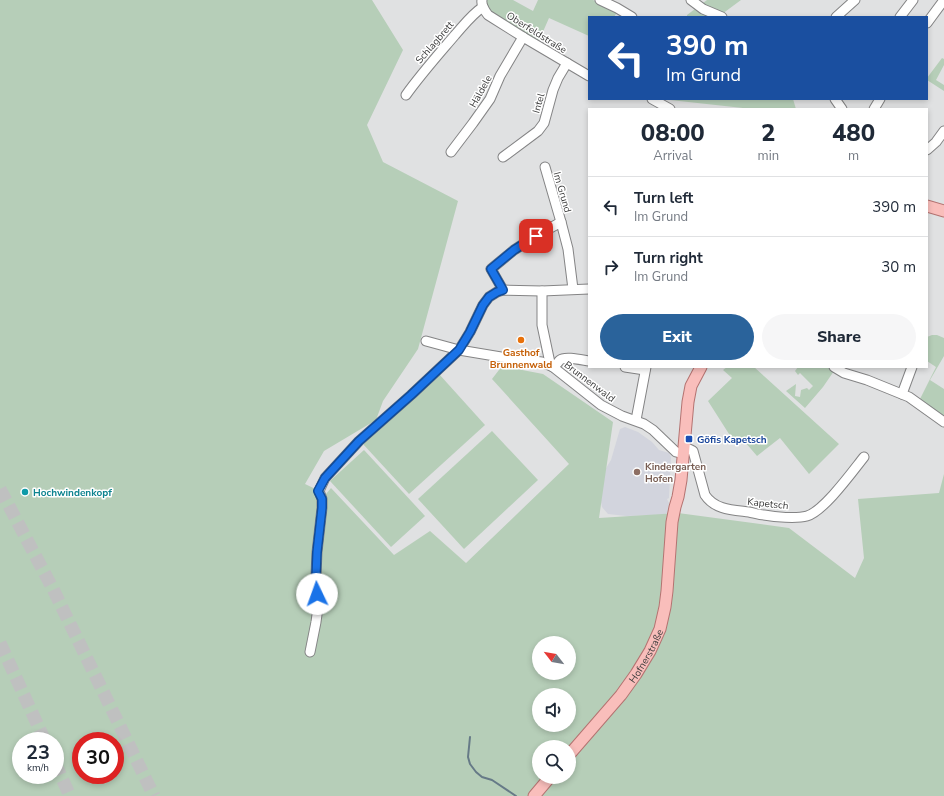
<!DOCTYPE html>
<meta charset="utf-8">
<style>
:root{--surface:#fff;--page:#f6f6f7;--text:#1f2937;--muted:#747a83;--line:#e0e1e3;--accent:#2a639b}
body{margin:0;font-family:"Nunito Sans",sans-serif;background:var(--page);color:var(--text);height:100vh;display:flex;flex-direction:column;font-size:15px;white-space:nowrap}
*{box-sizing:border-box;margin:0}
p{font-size:13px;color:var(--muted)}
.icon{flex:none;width:22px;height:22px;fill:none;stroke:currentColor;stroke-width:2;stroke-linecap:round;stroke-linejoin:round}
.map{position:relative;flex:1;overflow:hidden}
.drawer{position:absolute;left:588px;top:108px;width:340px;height:260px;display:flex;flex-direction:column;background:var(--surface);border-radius:0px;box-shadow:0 2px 6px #0003}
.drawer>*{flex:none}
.top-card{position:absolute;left:588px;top:16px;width:340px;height:84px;border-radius:0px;box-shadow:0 2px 6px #0003;background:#1a4fa0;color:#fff;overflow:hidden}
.needle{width:26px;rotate:301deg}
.controls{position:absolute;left:532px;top:636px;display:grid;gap:8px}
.controls a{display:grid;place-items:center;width:44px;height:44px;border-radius:50%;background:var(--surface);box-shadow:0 2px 6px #0003;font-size:20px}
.speed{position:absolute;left:12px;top:732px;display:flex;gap:8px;font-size:20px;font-weight:700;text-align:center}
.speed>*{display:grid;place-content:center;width:52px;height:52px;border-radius:50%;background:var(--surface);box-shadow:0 2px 6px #0003;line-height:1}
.speed small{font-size:10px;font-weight:400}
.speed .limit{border:6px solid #d22;background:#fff;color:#111}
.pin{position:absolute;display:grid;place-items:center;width:34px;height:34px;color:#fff;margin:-17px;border-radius:8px;box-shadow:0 2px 6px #0006}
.me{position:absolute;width:44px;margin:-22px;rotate:357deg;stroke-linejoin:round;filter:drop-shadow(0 0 3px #0008)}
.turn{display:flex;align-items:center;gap:14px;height:84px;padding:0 12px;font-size:18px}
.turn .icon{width:52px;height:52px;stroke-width:2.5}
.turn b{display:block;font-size:28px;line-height:34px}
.eta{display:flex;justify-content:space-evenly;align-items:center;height:68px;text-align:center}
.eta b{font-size:24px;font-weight:800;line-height:28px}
.cta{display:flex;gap:8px;margin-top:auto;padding:8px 12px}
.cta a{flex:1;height:46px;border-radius:24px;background:var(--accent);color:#fff;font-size:16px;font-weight:800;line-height:46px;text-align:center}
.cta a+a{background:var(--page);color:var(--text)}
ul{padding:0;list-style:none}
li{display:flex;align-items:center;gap:12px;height:60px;padding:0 12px;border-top:1px solid var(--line)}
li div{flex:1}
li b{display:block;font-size:15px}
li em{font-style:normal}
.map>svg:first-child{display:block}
.built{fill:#d2d4dd}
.green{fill:#b6ceb8;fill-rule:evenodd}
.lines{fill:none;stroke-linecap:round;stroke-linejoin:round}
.stream{stroke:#667a87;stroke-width:2}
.highway-tunnel{stroke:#bfc0c0;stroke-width:13;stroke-dasharray:13 6;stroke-linecap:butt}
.minor-casing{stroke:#848485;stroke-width:11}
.major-casing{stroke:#b47371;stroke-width:13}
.minor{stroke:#fff;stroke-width:9}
.major{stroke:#f9bebb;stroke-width:11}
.route-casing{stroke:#114b97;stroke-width:10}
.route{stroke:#1a73e8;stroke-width:7}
.food-dot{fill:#e8710a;stroke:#fff;stroke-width:1.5}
.transit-dot{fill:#1a4fb4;stroke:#fff;stroke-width:1.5}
.education-dot{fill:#8d6e63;stroke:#fff;stroke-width:1.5}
.culture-dot{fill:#0f9aa8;stroke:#fff;stroke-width:1.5}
.labels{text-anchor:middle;stroke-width:3;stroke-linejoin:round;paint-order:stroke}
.street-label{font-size:10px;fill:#3a3a3a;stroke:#fff}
.food-label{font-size:10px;font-weight:bold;fill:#c56008;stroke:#fff}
.transit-label{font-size:10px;font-weight:bold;fill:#164399;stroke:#fff;text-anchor:start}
.education-label{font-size:10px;font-weight:bold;fill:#785e54;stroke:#fff;text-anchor:start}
.culture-label{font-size:10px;font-weight:bold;fill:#0d838f;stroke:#fff;text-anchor:start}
</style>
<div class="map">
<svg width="944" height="796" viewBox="0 0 944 796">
<rect width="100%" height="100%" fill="#e0e1e2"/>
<polygon class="built" points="625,427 638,432 652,442 659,450 669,453 671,457 669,498 667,499 669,503 667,513 664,515 626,516 608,514 602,507 599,492 600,478 611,460 620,429"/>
<g class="green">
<path d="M0 0H372L403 50 367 125 383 162 458 201 418 349 383 401 376 420 324 451 305 484 326 494 331 488 394 555 430 531 466 563 569 464 492 379 502 366 543 374 613 422 599 518 678 513 789 528 855 578 864 558 858 499 939 493 944 474V796H0ZM539 643H569V673H539ZM539 695H569V725H539ZM21 741H55V775H21ZM81 741H115V775H81ZM539 747H569V777H539Z"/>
<polygon points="487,0 513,0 533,11 538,0 593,0 618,11 614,17 589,17 589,36 549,18 538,43 490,11 486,5"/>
<polygon points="707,0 741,0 718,17 687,17 687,15"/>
<polygon points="942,58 944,59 944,65 936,80 944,85 944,91 927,80 927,78"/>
<polygon points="670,99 793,99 796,109 752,109 670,100"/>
<polygon points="932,335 937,335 944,338 944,356 930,380 944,389 944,418 919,401 936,367 927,361 927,337"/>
<polygon points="727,367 754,367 839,444 809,474 780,438 757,456 745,442 736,445 708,401 732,378 723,370"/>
<polygon points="798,367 828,367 834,371 823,387 805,408 786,391 796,384 795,396 800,397 801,390 807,388 809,390 813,386 800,373 798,375 795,371"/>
<polygon points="439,374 485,425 409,494 363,444"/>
<polygon points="492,431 538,480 464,549 418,499"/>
<polygon points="364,450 425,516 391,547 330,481"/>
</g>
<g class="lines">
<polyline class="stream" points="470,737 468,757 470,764 476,772 482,777 492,780 516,796"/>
<g class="highway-tunnel">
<polyline points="0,489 53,589 154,796"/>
<polyline points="0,643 45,741"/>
<polyline points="55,763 70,796"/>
</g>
<g class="minor-casing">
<g id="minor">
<path d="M482 0C481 6 485 11 488 15L523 37 589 76"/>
<polyline points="600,0 617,8 632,17"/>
<polyline points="691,0 703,9 722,17"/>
<polyline points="836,17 855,0"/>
<polyline points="900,17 913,0"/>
<polyline points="927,23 944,0"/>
<path d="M406 95C421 74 438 55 455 35 464 25 472 14 483 7"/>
<polyline points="652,99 670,109"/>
<polyline points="835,99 842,109"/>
<polyline points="874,109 880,99"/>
<polyline points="927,150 936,142 944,131"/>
<polyline points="451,152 473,123 490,99 500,76 523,37"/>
<polyline points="503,157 538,131 544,123 553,90 558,78 567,63"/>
<polyline points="545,167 561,222"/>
<polyline points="503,290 491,269 514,250 536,236 561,222 568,249 573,289"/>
<polyline points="542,291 542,325 550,363 553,367 601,405 622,416 644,424 653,430 676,452 684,454"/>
<path d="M426 341 459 350 501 357 542 362 553 367C557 365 557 363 560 360 565 356 582 360 589 361"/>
<polyline points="625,367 645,370"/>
<polyline points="834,367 844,373 867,380 909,397 944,422"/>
<polyline points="902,394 912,367"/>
<polyline points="636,420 646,367"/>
<path d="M684 448 689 449 693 451 705 495C715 510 733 510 749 512 754 513 759 515 764 515 775 517 796 519 807 516 824 511 852 472 864 457"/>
<polyline points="310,652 316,622 318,607 316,575 317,552 322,508 322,499 319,491 325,478 359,441 411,395 459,350 470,332 483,305 489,297 497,292 503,290 542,291 589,289"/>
</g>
</g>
<g class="major-casing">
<g id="major">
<polyline points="927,206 944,211"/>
<path id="s1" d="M569 755 621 695 636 674 650 651 660 629 665 607 667 591 672 522 675 507 678 497 681 480 688 402 691 386 701 367"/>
<polyline points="534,796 550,777"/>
</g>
</g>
<use href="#minor" class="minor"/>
<use href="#major" class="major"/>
</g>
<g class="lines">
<g class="route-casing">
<polyline id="route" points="317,594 316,576 317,552 322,508 322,499 318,491 325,478 359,441 411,395 459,350 470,332 483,305 489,297 497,292 503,290 491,269 514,250 536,236"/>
</g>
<use href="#route" class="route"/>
</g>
<circle class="food-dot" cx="521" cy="340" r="4"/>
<rect class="transit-dot" x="685" y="435" width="8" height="8" rx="2"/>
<circle class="education-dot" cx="637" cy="472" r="4"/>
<circle class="culture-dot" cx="25" cy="492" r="4"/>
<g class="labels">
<g class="street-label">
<text transform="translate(537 32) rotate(32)" y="4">Oberfeldstraße</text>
<text transform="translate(434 42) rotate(-49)" y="4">Schlagbrett</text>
<text transform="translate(480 91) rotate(-61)" y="4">Häldele</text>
<text transform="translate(538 103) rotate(-74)" y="4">Intel</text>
<text transform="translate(563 192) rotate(74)" y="4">Im Grund</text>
<text transform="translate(590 381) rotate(37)" y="4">Brunnenwald</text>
<text transform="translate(768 503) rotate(6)" y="4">Kapetsch</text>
<text dy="4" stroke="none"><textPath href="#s1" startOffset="126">Hofnerstraße</textPath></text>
</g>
<g class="food-label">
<text x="521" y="356">Gasthof<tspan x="521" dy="12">Brunnenwald</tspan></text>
</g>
<g class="transit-label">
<text x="697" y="443">Göfis Kapetsch</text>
</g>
<g class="education-label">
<text x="645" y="470">Kindergarten<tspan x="645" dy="12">Hofen</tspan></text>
</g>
<g class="culture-label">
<text x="33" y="496">Hochwindenkopf</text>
</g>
</g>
</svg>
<div class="controls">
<a><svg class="needle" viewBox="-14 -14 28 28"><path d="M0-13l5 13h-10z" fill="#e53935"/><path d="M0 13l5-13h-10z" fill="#747a83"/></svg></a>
<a><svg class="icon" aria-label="sound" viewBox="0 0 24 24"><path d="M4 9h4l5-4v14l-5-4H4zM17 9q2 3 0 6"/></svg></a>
<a><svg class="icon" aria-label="search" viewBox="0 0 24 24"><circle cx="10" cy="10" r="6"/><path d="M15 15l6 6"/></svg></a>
</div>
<div class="speed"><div>23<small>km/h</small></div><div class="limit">30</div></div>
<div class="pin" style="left:536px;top:236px;background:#d93025"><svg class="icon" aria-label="arrive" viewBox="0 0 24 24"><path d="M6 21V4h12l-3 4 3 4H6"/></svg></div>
<svg class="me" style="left:317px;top:594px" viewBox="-20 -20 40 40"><circle r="19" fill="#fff"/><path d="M0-13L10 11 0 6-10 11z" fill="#1a73e8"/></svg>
<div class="top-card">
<div class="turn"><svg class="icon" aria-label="left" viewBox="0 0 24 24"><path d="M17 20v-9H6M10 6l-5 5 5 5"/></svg><div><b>390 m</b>Im Grund</div></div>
</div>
<section class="drawer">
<div class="eta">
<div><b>08:00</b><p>Arrival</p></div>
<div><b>2</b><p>min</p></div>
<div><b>480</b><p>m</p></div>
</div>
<ul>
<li><svg class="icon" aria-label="left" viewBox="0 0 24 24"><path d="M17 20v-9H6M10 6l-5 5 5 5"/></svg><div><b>Turn left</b><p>Im Grund</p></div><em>390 m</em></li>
<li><svg class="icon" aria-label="right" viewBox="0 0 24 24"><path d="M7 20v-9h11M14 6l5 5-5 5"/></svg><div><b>Turn right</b><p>Im Grund</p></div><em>30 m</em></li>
</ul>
<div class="cta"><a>Exit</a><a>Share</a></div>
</section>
</div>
